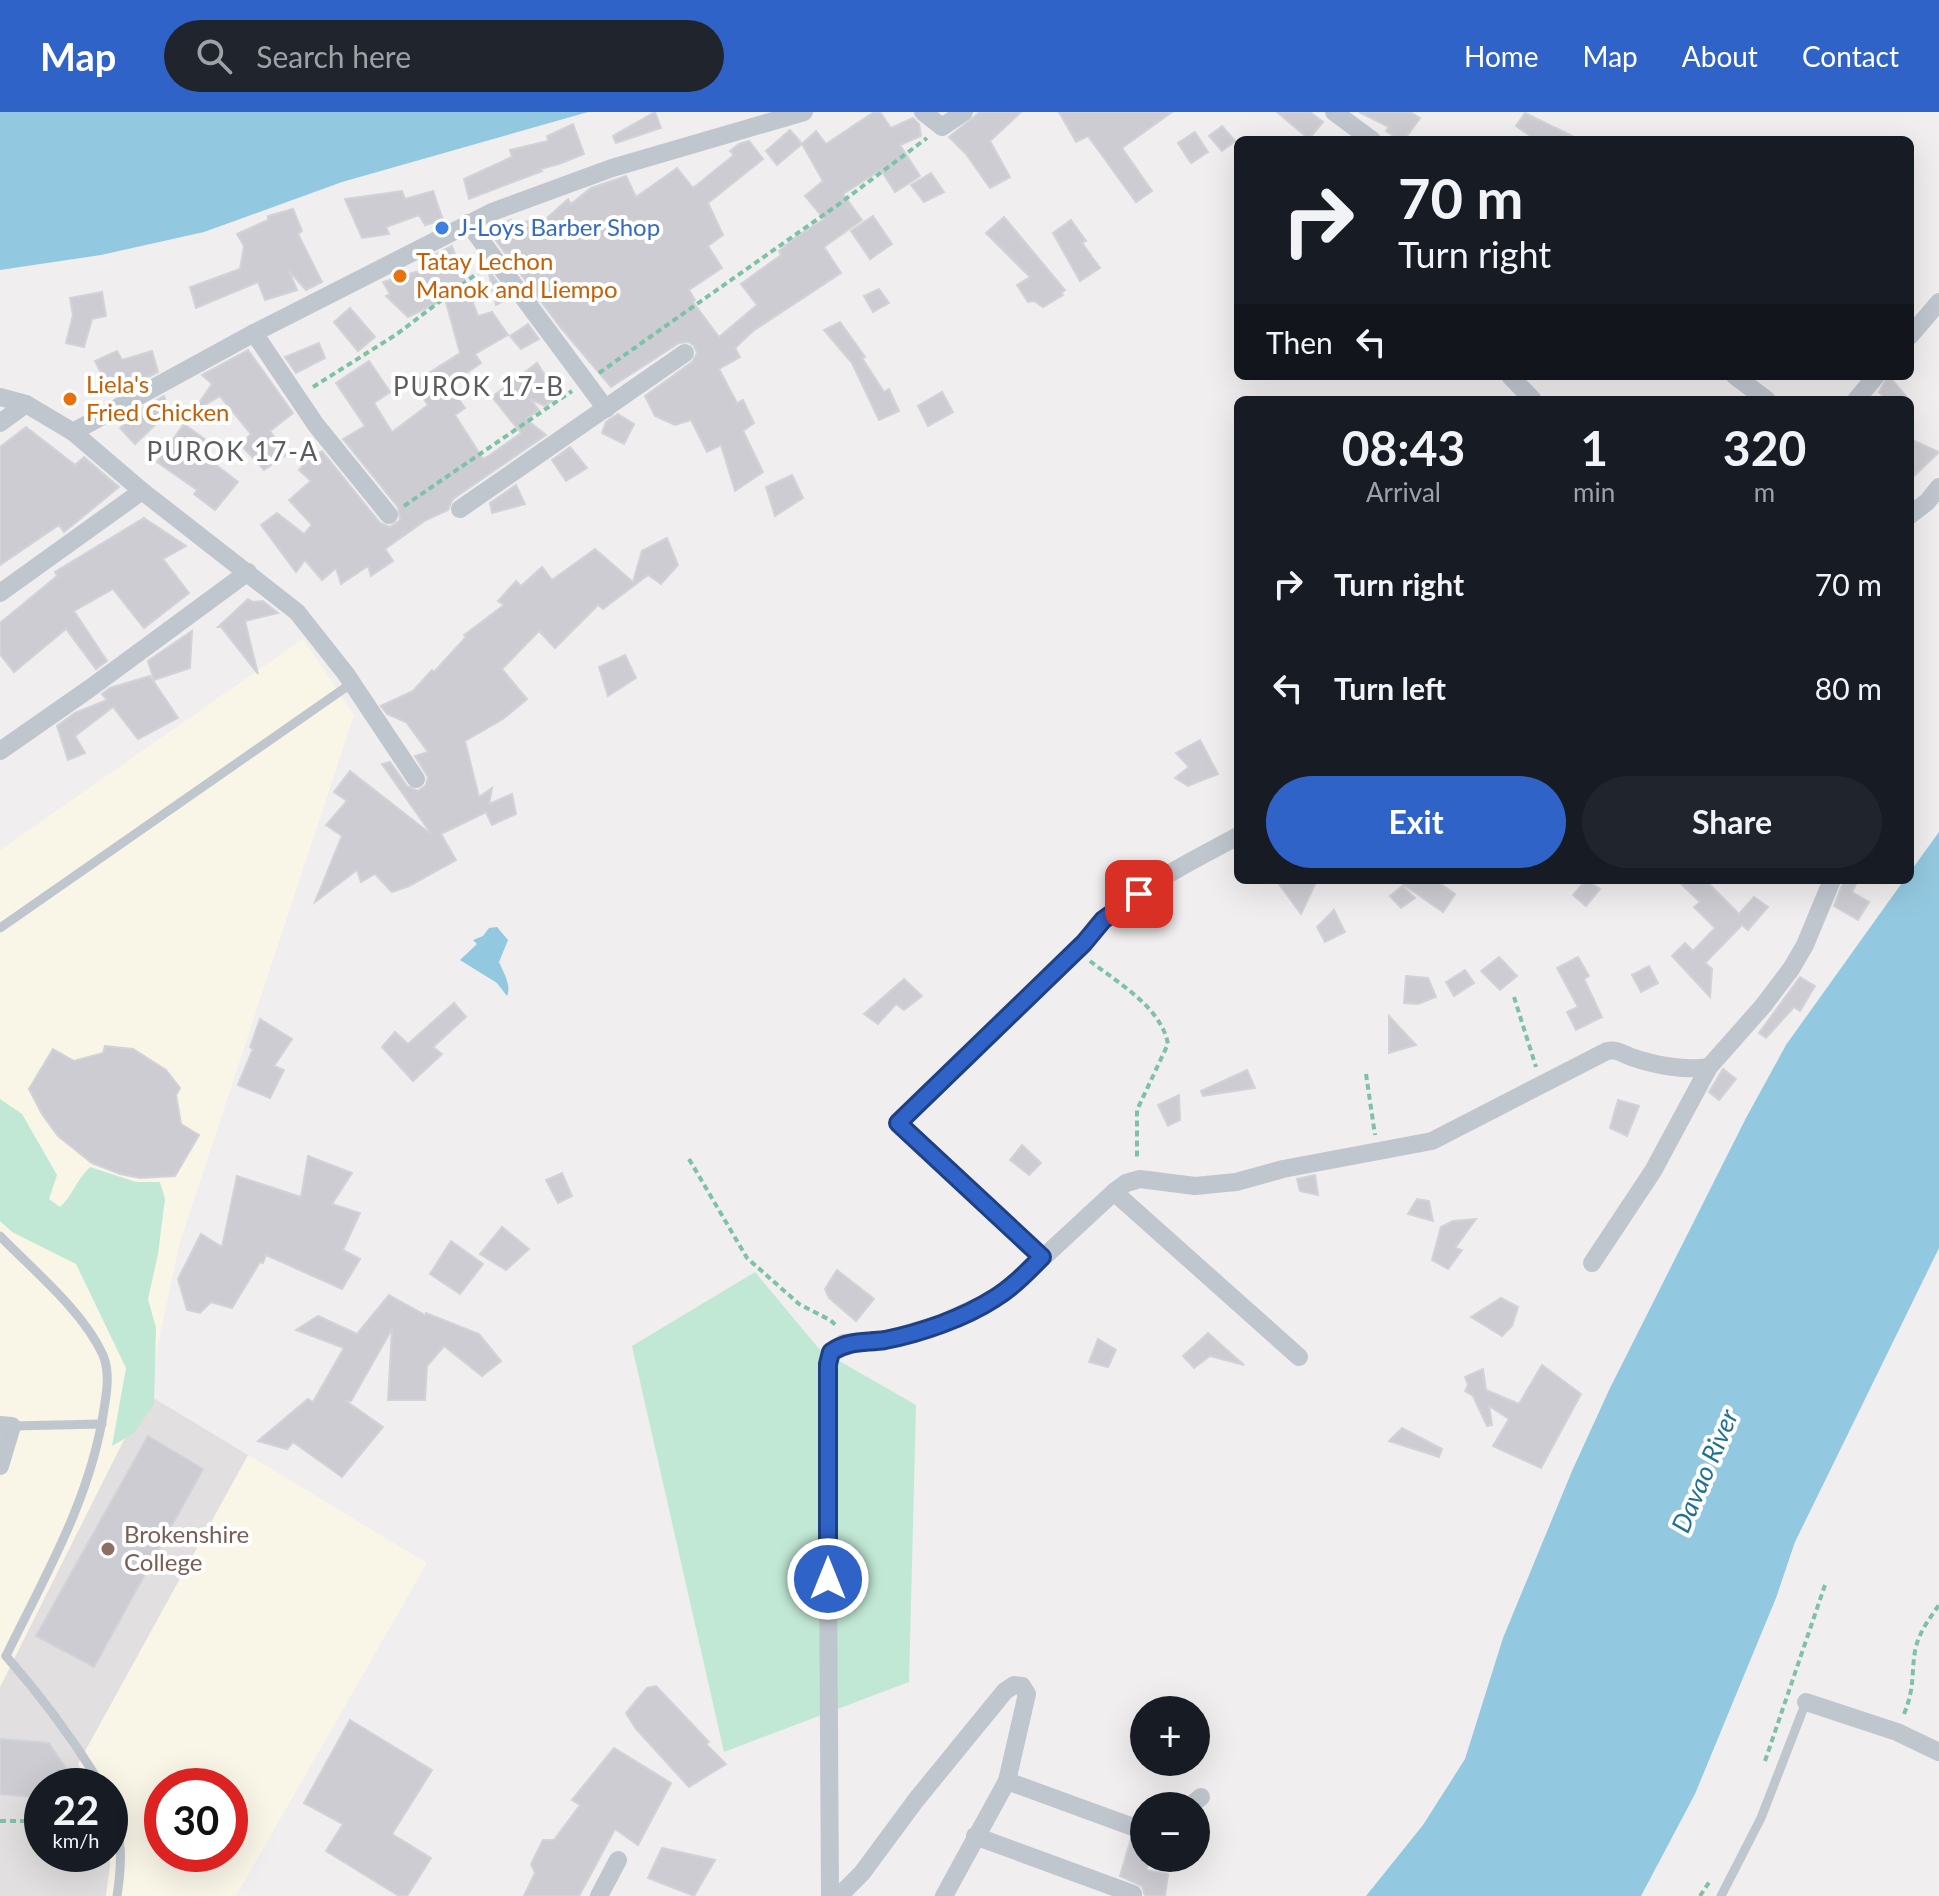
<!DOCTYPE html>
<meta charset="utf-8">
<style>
:root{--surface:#171b24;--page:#20242c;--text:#f1f3f6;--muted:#9ea1a6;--accent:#3063c8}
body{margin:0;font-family:Lato,sans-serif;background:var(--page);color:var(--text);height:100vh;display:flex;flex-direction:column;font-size:30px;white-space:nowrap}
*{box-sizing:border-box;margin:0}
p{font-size:26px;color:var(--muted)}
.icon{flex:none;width:44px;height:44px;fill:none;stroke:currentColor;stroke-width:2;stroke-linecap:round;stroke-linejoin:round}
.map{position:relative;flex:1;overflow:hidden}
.details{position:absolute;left:1234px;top:284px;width:680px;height:488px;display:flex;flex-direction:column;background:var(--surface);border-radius:12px;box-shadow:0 8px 32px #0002}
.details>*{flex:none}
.hud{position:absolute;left:1234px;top:24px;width:680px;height:244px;border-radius:12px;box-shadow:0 8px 32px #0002;background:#171b24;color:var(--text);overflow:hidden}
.controls{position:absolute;left:1130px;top:1584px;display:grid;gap:16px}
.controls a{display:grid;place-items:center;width:80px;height:80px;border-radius:50%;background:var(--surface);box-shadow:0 8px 32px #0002;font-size:40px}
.speed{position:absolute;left:24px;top:1656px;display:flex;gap:16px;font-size:40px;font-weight:700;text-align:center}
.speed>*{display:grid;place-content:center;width:104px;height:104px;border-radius:50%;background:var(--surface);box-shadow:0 8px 32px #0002;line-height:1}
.speed small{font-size:20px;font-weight:400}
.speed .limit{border:12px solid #d22;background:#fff;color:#111}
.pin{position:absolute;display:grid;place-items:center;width:68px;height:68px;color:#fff;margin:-34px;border-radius:16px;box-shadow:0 4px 12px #0006}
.me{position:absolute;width:88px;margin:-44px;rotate:0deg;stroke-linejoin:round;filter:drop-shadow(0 0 6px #0008)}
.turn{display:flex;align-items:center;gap:28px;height:168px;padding:0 32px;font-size:36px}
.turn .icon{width:104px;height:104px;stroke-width:2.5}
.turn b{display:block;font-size:56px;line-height:68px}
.then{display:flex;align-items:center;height:76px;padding:0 32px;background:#0003;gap:16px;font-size:30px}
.eta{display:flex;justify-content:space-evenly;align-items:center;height:136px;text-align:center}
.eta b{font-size:48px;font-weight:700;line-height:56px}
.cta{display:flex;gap:16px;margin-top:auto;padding:16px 32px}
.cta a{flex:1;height:92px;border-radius:48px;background:var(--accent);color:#fff;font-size:32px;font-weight:700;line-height:92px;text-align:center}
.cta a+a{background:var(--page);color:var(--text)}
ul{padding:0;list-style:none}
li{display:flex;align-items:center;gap:24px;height:104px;padding:0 32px}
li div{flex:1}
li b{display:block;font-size:30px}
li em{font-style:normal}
header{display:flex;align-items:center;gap:48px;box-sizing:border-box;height:112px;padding:0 40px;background:var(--accent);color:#fff}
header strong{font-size:38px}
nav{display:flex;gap:44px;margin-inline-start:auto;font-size:28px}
.search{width:560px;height:72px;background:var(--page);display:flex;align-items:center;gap:20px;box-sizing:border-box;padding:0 28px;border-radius:44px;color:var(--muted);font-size:30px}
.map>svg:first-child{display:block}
.commercial{fill:#f9f6e8;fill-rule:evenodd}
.education{fill:#e1dfdf}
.green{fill:#c1e8d4}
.water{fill:#93c9e0}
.building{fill:#ccccd2;stroke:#d2d3d8;stroke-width:2}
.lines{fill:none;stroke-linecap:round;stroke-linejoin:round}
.path{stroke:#7dc2a7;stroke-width:4;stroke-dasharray:6 4;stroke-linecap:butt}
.service{stroke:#c0c6ce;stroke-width:9}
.minor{stroke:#c0c6ce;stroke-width:18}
.route-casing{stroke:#1f4082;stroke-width:20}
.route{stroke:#3063c8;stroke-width:14}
.shop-dot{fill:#3f7fe0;stroke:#fff;stroke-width:3}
.food-dot{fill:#e8710a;stroke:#fff;stroke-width:3}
.education-dot{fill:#8d6e63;stroke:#fff;stroke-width:3}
.labels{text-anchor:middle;stroke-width:8;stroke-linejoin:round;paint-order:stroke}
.shop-label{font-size:24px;fill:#366cbe;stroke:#fff;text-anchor:start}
.food-label{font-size:24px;fill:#c56008;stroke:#fff;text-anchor:start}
.education-label{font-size:24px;fill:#785e54;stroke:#fff;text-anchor:start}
.neighbourhood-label{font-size:26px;letter-spacing:2px;fill:#5b5d61;stroke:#fff}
.water-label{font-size:26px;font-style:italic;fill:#1e7195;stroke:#fff}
</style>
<header>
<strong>Map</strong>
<div class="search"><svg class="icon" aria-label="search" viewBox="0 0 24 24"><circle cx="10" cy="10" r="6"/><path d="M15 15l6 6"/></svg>Search here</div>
<nav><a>Home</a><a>Map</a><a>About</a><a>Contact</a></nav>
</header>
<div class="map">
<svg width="1939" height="1784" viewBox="0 0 1939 1784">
<rect width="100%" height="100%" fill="#f0eeee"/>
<path class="commercial" d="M303 527 354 603 180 1130 147 1282 427 1451 236 1784H0V738ZM42 1674H110V1742H42ZM162 1674H230V1742H162Z"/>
<polygon class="education" points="147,1282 248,1343 78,1652 89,1674 42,1674 42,1742 109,1742 110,1752 106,1784 0,1784 0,1575"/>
<g class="green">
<path d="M0 987 22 1002 57 1063 49 1087 60 1095C73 1083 77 1067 90 1055L136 1070H160L165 1087 158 1142 148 1187 156 1216 154 1292 134 1321 112 1334 126 1256 76 1152 12 1120 0 1109Z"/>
<polygon points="755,1160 820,1238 916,1293 909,1570 724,1640 632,1234"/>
</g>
<g class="water">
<polygon points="0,0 588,0 342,70 204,120 101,143 0,158"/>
<polygon points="1939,720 1939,1136 1795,1430 1776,1486 1695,1682 1641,1784 1366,1784 1423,1713 1465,1647 1503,1526 1572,1359 1610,1276 1746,1006 1786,933 1904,768 1910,768 1910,760"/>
<path d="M497 815 508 828 499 850C503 860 512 873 507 884L497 871 460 848 477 832 473 828 483 824 489 816Z"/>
</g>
<g class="building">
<polygon points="655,0 661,16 616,31 613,24"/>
<polygon points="874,0 880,0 891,16 913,6 919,12 921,24 900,33 920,64 895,80 881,58 843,82 862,108 824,135 841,161 753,219 735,236 740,245 719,257 737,291 743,288 754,311 743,319 763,360 735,379 721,333 707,340 691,308 675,313 655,304 645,284 692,250 697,241 694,234 689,230 679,231 611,275 560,215 488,118 511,108 512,112 547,106 568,87 571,92 591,76 626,64 636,85 677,56 693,76 734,43 730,39 739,32 749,29 763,47 708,91 723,123 708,134 722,156 689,178 695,188 693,190 719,225 757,193 741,172 781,143 779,139 796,125 824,107 805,84 823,69 802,32 816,19 826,32"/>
<polygon points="980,0 1021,0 990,29 1010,65 990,76 966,42 949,25"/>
<polygon points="1059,0 1172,0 1122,36 1152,79 1136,90 1088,24 1076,30"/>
<polygon points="1277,0 1310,0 1323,10 1309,27"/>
<polygon points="1359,0 1410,0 1420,6 1404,28 1400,28 1386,19 1389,15"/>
<polygon points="1525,1 1580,28 1536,28 1516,14"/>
<polygon points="573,12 584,42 559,52 540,57 542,59 469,87 464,67 512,45 510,38 548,29 547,24"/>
<polygon points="1222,14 1235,29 1222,39 1209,24"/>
<polygon points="790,18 802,32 777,53 766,39"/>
<polygon points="1195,20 1208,40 1191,51 1178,31"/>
<polygon points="931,61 944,80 924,90 911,73"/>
<polygon points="402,79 405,87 433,79 443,108 425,113 419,103 386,115 389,122 362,126 345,87"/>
<polygon points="293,97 302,119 298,122 322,170 306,178 289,159 297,178 265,188 258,170 196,196 190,175 240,157 244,134 237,122 268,108 268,104"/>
<polygon points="873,104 892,132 870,147 851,119"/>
<polygon points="1004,105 1065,178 1061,181 1063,183 1043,195 1034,189 1028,190 1017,173 1030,165 986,121"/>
<polygon points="1071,108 1086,129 1082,131 1100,156 1080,169 1053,121"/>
<polygon points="452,134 478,204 492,200 508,223 475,242 481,251 449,273 465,296 455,303 483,347 490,343 521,321 492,285 537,251 549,269 563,281 545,294 530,287 539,298 526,307 546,323 453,387 448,398 426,408 385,437 393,449 371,464 368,454 341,472 336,456 322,468 305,448 296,460 261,413 277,401 304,422 312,413 289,388 311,369 299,358 309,346 322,339 380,411 390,415 400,408 398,395 343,327 365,314 336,271 369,249 390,280 374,291 392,320 428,293 413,271 460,241 445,187 408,205 386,184 390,182 383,170 432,155 428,146"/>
<polygon points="488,157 509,186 496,193"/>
<polygon points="879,177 889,191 873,200 864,184"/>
<polygon points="102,180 106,204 92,207 84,235 66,231 73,203 70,186"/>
<polygon points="350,196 375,225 358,239 334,210"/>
<polygon points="840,210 865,245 862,246 884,280 889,277 899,299 879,308 852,251 824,218"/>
<polygon points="528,212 539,227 521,237 510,224"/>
<polygon points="319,231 325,246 296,261 285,245"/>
<polygon points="248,238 293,301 270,319 286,343 264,358 241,333 251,322 220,284 192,301 212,272 202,263"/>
<polygon points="117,239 122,248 152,239 158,260 118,281 110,265 104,267 95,249"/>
<polygon points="1888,264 1889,264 1909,288 1887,288 1879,280"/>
<polygon points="942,280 953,300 928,314 918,294"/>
<polygon points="164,284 169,300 135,332 120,316 141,297"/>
<polygon points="618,302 634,312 624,332 602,321 606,310"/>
<polygon points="184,312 210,331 202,342 238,370 215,398 194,382 197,378 157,350"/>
<polygon points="26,315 75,353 84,345 119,375 64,420 59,413 0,453 0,335"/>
<polygon points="1910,327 1939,340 1910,368"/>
<polygon points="570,335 587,356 566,369 552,348"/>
<polygon points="792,363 803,386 775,404 766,375"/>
<polygon points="516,373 525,392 492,401 490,391"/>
<polygon points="144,406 186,434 163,447 189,481 144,516 113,477 74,499 107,549 96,557 66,517 14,560 0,542 0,511 57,464 55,460"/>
<polygon points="667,426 678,453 661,472 648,463 603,497 598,493 555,536 539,519 502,557 527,587 503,607 465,629 479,685 492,676 489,692 512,682 516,702 492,713 486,700 441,722 456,748 409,774 392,780 375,762 361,770 357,758 315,790 342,724 326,713 347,689 334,680 350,659 432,723 382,652 390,650 407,674 418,679 426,673 428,665 415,644 428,640 406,610 387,602 381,594 413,579 432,558 434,560 466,525 464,523 504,493 498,489 516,469 521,474 542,455 552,468 595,437 633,470 642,439"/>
<polygon points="248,487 253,490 263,489 278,501 245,509 258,562 221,515 218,515"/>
<polygon points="192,519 190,556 154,568 148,549"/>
<polygon points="625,543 636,566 608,584 599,555"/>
<polygon points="150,564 178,606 138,627 113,595 75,624 85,641 68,648 57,614 75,601 107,588 102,582 110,576"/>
<polygon points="1200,628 1218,662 1188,674 1175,666 1189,655 1176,641"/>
<polygon points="1276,768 1317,768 1301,802"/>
<polygon points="1397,768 1435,768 1455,782 1443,800"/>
<polygon points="1586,768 1600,777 1586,794 1573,783"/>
<polygon points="1677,768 1705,768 1739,802 1754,785 1768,795 1748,818 1742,813 1705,851 1712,857 1710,885 1672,844 1685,831 1693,839 1715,816 1694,795 1700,790"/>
<polygon points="1844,768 1858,768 1852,780 1869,790 1858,808 1834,794"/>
<polygon points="1402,774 1415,786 1401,796 1390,784"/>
<polygon points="1334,798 1345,820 1325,830 1317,815"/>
<polygon points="1499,845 1517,864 1500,878 1481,859"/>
<polygon points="1578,845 1589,864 1584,867 1602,905 1576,918 1567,900 1578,895 1557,856"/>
<polygon points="1649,854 1658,871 1641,880 1632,863"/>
<polygon points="1465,858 1474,871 1454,884 1446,870"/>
<polygon points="1406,864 1428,866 1436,885 1418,892 1404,891"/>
<polygon points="1800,865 1815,874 1800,899 1794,895 1766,926 1759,921"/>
<polygon points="904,867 922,884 904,898 896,892 878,912 864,902"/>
<polygon points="454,891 466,905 433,935 442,942 413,969 382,935 395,920 408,932"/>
<polygon points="1389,904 1416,933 1389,941"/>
<polygon points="260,907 292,927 274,954 284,958 270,986 238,973 253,937 250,935"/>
<polygon points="105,934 133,937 166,958 180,976 176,983 181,1012 199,1023 175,1064 140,1066 120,1062 92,1051 58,1024 42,1002 29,977 53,937 74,949 103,941"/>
<polygon points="1723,957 1736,967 1719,988 1709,980"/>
<polygon points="1247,958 1255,976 1203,984 1201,979"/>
<polygon points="1179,983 1180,1008 1168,1014 1158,993"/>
<polygon points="1618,988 1639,994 1627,1024 1610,1016"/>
<polygon points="1022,1033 1041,1051 1029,1063 1010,1048"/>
<polygon points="308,1044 352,1061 332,1092 360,1101 343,1138 360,1147 342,1177 266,1143 263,1151 260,1150 232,1196 211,1190 200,1201 187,1198 178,1167 201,1122 222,1135 237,1064 301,1085"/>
<polygon points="562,1061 572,1084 558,1091 546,1068"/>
<polygon points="1315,1063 1318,1083 1300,1079 1297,1067"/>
<polygon points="1417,1087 1429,1089 1433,1109 1408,1102"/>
<polygon points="1476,1107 1455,1136 1462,1138 1448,1157 1432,1148 1441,1115 1453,1109"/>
<polygon points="502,1115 529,1137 506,1158 480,1142"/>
<polygon points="451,1129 483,1152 460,1182 430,1162"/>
<polygon points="837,1158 874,1187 856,1209 829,1186 825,1177"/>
<polygon points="389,1183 425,1203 426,1201 479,1222 501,1249 482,1264 444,1234 427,1254 425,1288 388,1288 392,1217 351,1289 346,1289 383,1315 342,1365 293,1330 287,1337 258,1329 308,1287 313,1290 344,1236 296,1218 318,1204 357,1222"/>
<polygon points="1501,1186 1518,1195 1512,1214 1502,1224 1471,1205"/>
<polygon points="1208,1221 1244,1253 1210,1244 1194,1256 1183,1244"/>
<polygon points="1098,1227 1116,1238 1108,1255 1089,1250"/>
<polygon points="1542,1253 1581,1282 1541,1356 1493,1334 1509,1307 1489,1294 1492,1313 1487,1314 1473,1284 1465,1279 1468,1273 1465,1265 1483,1257 1486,1278 1519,1292"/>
<polygon points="1402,1316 1442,1337 1439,1345 1389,1329"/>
<polygon points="148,1324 203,1357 94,1555 36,1524"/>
<polygon points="656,1574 709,1630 706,1632 726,1652 689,1675 636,1617 626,1601 647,1576"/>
<polygon points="350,1608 432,1658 392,1722 431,1746 407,1784 399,1784 326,1739 343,1712 304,1691"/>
<polygon points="0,1627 49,1631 78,1674 42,1674 42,1686 0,1682"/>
<polygon points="614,1636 671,1671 638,1733 615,1717 579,1784 524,1784 535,1761 531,1752 543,1728 554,1728 580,1693 572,1688"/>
<polygon points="1131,1727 1144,1731 1144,1746 1151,1746 1146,1758 1168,1762 1165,1784 1145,1784 1142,1774 1120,1764"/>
<polygon points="662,1736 715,1748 694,1784 648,1766"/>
</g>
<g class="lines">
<g class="path">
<polyline points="599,261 839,92 927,26"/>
<polyline points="313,275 397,222 480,159"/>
<polyline points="404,394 572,279"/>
<path d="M1090 849C1118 871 1161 895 1168 932L1137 998V1048"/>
<polyline points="1514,885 1536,955"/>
<polyline points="1366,962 1375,1023"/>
<polyline points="689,1047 747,1146 799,1192 830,1208 838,1215"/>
<path d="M1904 1602C1915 1575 1911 1564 1915 1539 1918 1522 1929 1507 1939 1493"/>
<polyline points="1765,1649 1825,1473"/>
<polyline points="0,1709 42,1709"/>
<polyline points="1700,1784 1710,1769"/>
</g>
<g class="service">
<polyline points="0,816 352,571"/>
<path d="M0 1124C34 1159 83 1199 103 1243 110 1260 107 1279 104 1297 91 1386 45 1464 6 1544"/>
<polyline points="12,1314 102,1312"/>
<path d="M6 1544C42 1585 73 1627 102 1674"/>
<path d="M110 1693C123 1723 122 1752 117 1784"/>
<polyline points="1721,1784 1761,1706 1806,1590"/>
</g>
<g class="minor">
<polyline points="923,0 942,15 964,0"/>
<polyline points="1334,0 1372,28"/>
<polyline points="468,111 606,297"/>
<polyline points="254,221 316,313 389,403"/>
<polyline points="1910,224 1939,190"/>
<polyline points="1510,264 1533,288"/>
<polyline points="1735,264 1767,288"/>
<polyline points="0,285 26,292 73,320 142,379 297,500 346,562 416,667"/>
<polyline points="1856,288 1876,264"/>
<polyline points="0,311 26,292"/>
<polyline points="73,320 254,221 492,100 612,56 804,0"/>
<polyline points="460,397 685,241"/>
<polyline points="1910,403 1927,390 1939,375"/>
<polyline points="0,481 142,379"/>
<polyline points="0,639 89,577 248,460"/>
<polyline points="1114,1080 1299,1245"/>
<path d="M1042 1145 898 1011 1084 831C1121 782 1185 753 1238 724"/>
<polyline points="1592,1151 1653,1059 1709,955 1763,894 1791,857 1805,833 1832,768"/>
<polyline points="0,1313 12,1314 0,1354"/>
<polyline points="1806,1590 1897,1620 1939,1640"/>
<polyline points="1007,1669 1144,1719"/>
<polyline points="1190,1694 1201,1685"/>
<polyline points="975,1724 1133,1782"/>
<polyline points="599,1784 618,1748"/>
<path d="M830 1784 827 1288 828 1252 831 1240 844 1231 885 1228 942 1211 994 1187 1019 1168 1114 1080 1126 1071 1140 1067 1195 1074 1236 1070 1283 1057 1432 1029 1607 939C1617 937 1621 941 1631 945 1654 953 1685 959 1709 955"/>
<polyline points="839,1784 862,1761 916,1688 1005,1579 1014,1573 1022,1574 1027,1582 1007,1669 944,1784"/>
</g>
</g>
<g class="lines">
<g class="route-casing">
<path id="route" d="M828 1467V1252L831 1240C849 1228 865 1231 885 1228 921 1221 964 1206 995 1186 1013 1175 1027 1160 1042 1145L898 1011 1084 831 1103 808 1139 782"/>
</g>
<use href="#route" class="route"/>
</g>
<circle class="shop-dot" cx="442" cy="116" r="8"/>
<g class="food-dot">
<circle cx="400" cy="164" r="8"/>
<circle cx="70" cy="287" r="8"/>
</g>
<circle class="education-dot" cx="108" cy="1437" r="8"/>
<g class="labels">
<g class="shop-label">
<text x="458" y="124">J-Loys Barber Shop</text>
</g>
<g class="food-label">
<text x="416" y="158">Tatay Lechon<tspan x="416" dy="28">Manok and Liempo</tspan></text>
<text x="86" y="281">Liela's<tspan x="86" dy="28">Fried Chicken</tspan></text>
</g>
<g class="education-label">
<text x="124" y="1431">Brokenshire<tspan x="124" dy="28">College</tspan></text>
</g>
<g class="neighbourhood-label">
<text x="479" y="284">PUROK 17-B</text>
<text x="233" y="349">PUROK 17-A</text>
</g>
<g class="water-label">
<text transform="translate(1705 1359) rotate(-67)" y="9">Davao River</text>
</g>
</g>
</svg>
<div class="controls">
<a>+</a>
<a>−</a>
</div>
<div class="speed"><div>22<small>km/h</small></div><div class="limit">30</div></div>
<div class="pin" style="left:1139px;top:782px;background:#d93025"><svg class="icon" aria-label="arrive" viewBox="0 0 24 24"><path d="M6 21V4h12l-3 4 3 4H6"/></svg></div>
<svg class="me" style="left:828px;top:1467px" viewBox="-20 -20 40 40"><circle r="17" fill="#3063c8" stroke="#fff" stroke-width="3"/><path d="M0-11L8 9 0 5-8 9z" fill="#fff"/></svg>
<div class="hud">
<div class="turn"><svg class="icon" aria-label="right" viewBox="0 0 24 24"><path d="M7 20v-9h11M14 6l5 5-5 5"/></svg><div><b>70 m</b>Turn right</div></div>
<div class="then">Then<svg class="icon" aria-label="left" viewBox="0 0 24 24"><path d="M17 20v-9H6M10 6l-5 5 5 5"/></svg></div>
</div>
<section class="details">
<div class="eta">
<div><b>08:43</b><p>Arrival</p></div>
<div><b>1</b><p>min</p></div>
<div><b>320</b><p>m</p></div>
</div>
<ul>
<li><svg class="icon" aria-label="right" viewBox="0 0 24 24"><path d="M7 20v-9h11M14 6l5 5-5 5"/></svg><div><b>Turn right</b></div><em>70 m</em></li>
<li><svg class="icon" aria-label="left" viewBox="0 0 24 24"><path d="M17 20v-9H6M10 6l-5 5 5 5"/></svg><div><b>Turn left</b></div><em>80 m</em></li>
</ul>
<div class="cta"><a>Exit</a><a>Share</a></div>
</section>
</div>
